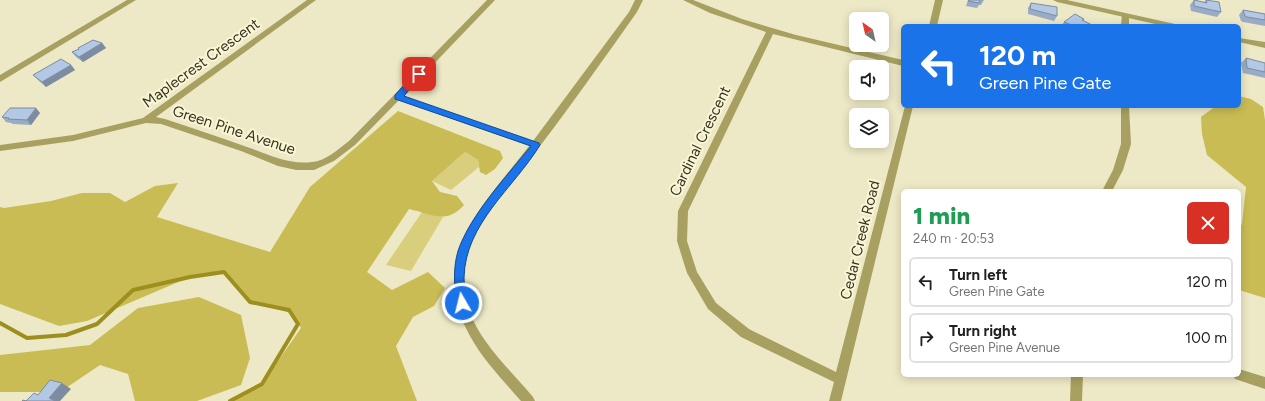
<!DOCTYPE html>
<meta charset="utf-8">
<style>
:root{--surface:#fff;--page:#f2f2f2;--text:#202124;--muted:#757577;--line:#e0e0e0}
body{margin:0;font-family:Figtree,sans-serif;background:var(--page);color:var(--text);height:100vh;display:flex;flex-direction:column;font-size:15px;white-space:nowrap}
*{box-sizing:border-box;margin:0}
p{font-size:13px;color:var(--muted)}
.icon{flex:none;width:22px;height:22px;fill:none;stroke:currentColor;stroke-width:2;stroke-linecap:round;stroke-linejoin:round}
.map{position:relative;flex:1;overflow:hidden}
.panel{position:absolute;left:901px;top:189px;width:340px;height:188px;display:flex;flex-direction:column;background:var(--surface);border-radius:6px;box-shadow:0 2px 10px #0003}
.panel>*{flex:none}
.guide{position:absolute;left:901px;top:24px;width:340px;height:84px;border-radius:6px;box-shadow:0 2px 10px #0003;background:#1a73e8;color:#fff;overflow:hidden}
.needle{width:26px;rotate:326deg}
.buttons{position:absolute;left:849px;top:12px;display:grid;gap:8px}
.buttons a{display:grid;place-items:center;width:40px;height:40px;border-radius:6px;background:var(--surface);box-shadow:0 2px 10px #0003;font-size:20px}
.pin{position:absolute;display:grid;place-items:center;width:34px;height:34px;color:#fff;margin:-17px;border-radius:8px;box-shadow:0 2px 6px #0006}
.me{position:absolute;width:44px;margin:-22px;rotate:352deg;stroke-linejoin:round;filter:drop-shadow(0 0 3px #0008)}
.turn{display:flex;align-items:center;gap:14px;height:84px;padding:0 12px;font-size:18px}
.turn .icon{width:52px;height:52px;stroke-width:2.5}
.turn b{display:block;font-size:28px;line-height:34px}
.round{display:grid;place-items:center;flex:none;width:42px;height:42px;border-radius:6px;background:var(--page)}
.summary{display:flex;align-items:center;justify-content:space-between;height:68px;padding:0 12px}
h1{font-size:24px;font-weight:800;line-height:30px;color:#1e9e55}
ul{padding:0;list-style:none}
li{display:flex;align-items:center;gap:12px;height:50px;margin:0 8px 6px;padding:0 4px;border:2px solid var(--line);border-radius:6px}
li div{flex:1}
li b{display:block;font-size:15px}
li em{font-style:normal}
.map>svg:first-child{display:block}
.green{fill:#d8ce7c}
.forest{fill:#c9bc54}
.lines{fill:none;stroke-linecap:round;stroke-linejoin:round}
.stream{stroke:#9c8f1d;stroke-width:4}
.minor{fill:#a8a061;fill-rule:evenodd}
.tertiary{fill:#a8a061;fill-rule:evenodd}
.wall{fill:#9aacc5}
.shaded-wall{fill:#7d8ca0}
.building{fill:#b3c8e5;stroke:#7d8ca0}
.route{fill:#1a73e8;stroke:#114b97}
.labels{text-anchor:middle;stroke-width:4;stroke-linejoin:round;paint-order:stroke}
.street-label{font-size:15px;fill:#343325;stroke:#faf6d3}
</style>
<div class="map">
<svg width="1265" height="401" viewBox="0 0 1265 401">
<rect width="100%" height="100%" fill="#ede9c6"/>
<g class="green">
<polygon points="465,152 478,160 479,167 451,190 432,181"/>
<polygon points="422,212 443,217 411,271 386,265"/>
</g>
<g class="forest">
<polygon points="1239,96 1251,99 1263,107 1265,120 1265,298 1239,290 1239,227 1242,224 1246,187 1207,155 1202,134 1201,117 1216,106 1239,106"/>
<path d="M398 111 500 151 503 158 495 169 486 175 480 172 478 160 465 152 432 181 440 192 457 196 464 205C446 225 432 214 409 209L367 272 392 290 428 272 445 288 434 306 413 317 396 346 417 401H232L262 384 301 328 291 313 250 302 224 272 190 277 87 321 59 326 0 304V207L4 208 51 201 82 193H110L125 202 155 186 178 183 157 217 270 252 310 187Z"/>
<polygon points="199,297 241,315 250,358 241,385 197,401 135,401 128,374 100,365 60,392 0,392 0,355 90,345 138,308"/>
</g>
<g class="lines">
<polyline class="stream" points="0,323 27,338 66,335 97,324 133,290 190,277 224,272 250,302 289,310 298,324 262,384 230,401"/>
<g class="minor">
<polygon points="127,0 136,0 0,82 0,75"/>
<path d="M307 0H316L156 117 165 119C192 128 220 137 247 147 268 154 288 165 312 162 326 161 338 149 349 141L487 0H495L403 96 533 141 629 12 635 0H643L637 12C605 57 573 103 540 146 517 177 488 207 472 242 465 258 462 278 465 295 472 336 508 367 533 397L535 401H521C503 380 483 360 470 336 426 257 483 206 529 146L399 100 355 145 334 161 314 170H296L278 166 241 151 161 124 146 123 73 141 0 151V145L73 135 143 118Z"/>
<polygon points="683,0 693,0 742,19 796,35 903,60 903,66 773,34 688,211 687,241 697,272 716,303 749,329 836,372 905,106 913,106 841,401 829,401 834,382 741,337 708,309 687,273 677,241 678,211 766,32 710,13"/>
<polygon points="935,0 943,0 937,26 929,26"/>
<polygon points="1122,13 1125,13 1129,15 1129,26 1121,26"/>
<polygon points="1121,106 1129,106 1131,144 1123,170 1112,191 1102,191 1113,170 1121,144"/>
<polygon points="1239,369 1265,377 1265,389 1235,379 1233,375 1239,375"/>
<polygon points="1071,375 1083,375 1082,401 1070,401"/>
</g>
<g class="tertiary">
<polygon points="1053,0 1067,0 1175,24 1179,26 1164,26 1057,2"/>
<polygon points="1239,38 1265,42 1265,48 1239,42"/>
</g>
</g>
<g class="wall">
<polygon points="968,0 984,0 981,5 979,5 977,8 966,6"/>
<polygon points="1194,0 1204,2 1206,0 1209,0 1221,12 1217,17 1191,11 1190,5"/>
<polygon points="1031,3 1057,16 1054,21 1028,14 1028,8"/>
<polygon points="1243,10 1265,14 1265,26 1243,22 1241,21 1239,15"/>
<polygon points="1084,19 1083,20 1094,26 1061,26 1064,22"/>
<polygon points="102,43 106,48 83,62 76,57 72,52 79,49 78,48"/>
<polygon points="1246,58 1265,63 1265,78 1243,73 1241,63"/>
<polygon points="71,65 75,70 46,87 38,80 33,75"/>
<polygon points="40,113 31,125 13,124 11,123 6,122 2,117"/>
</g>
<g class="shaded-wall">
<polygon points="102,43 106,48 83,62 79,57"/>
<polygon points="71,65 75,70 46,87 42,82"/>
<polygon points="36,108 40,113 31,125 27,120"/>
<polygon points="62,383 71,389 60,401 54,401 49,398"/>
</g>
<g class="building">
<polygon points="969,0 980,0 979,3 968,1"/>
<polygon points="1194,0 1207,3 1206,0 1219,2 1221,12 1194,6"/>
<polygon points="1031,3 1057,7 1057,16 1030,9"/>
<polygon points="1243,10 1265,14 1265,20 1247,17 1245,16"/>
<polygon points="1075,14 1084,19 1082,20 1094,26 1074,26 1064,22"/>
<polygon points="93,40 102,43 79,57 72,52 79,49 78,48"/>
<polygon points="1246,58 1265,63 1265,72 1247,68"/>
<polygon points="61,59 71,65 42,82 33,75"/>
<polygon points="10,108 36,108 27,120 8,119 9,118 2,117"/>
<polygon points="50,380 62,383 49,398 55,401 22,401 23,400 26,401 34,393 38,395"/>
</g>
<path class="route" d="M416 72H419L423 74 404 96 539 143 540 145C514 188 465 223 464 278 464 286 466 295 467 303L465 306 462 307 458 306 457 303C454 285 453 268 458 251 470 215 507 176 531 146L395 99V95Z"/>
<g class="labels">
<g class="street-label">
<text transform="translate(201 63) rotate(-36)" y="5">Maplecrest Crescent</text>
<text transform="translate(234 130) rotate(18)" y="5">Green Pine Avenue</text>
<text transform="translate(700 141) rotate(-64)" y="5">Cardinal Crescent</text>
<text transform="translate(860 240) rotate(-76)" y="5">Cedar Creek Road</text>
</g>
</g>
</svg>
<div class="buttons">
<a><svg class="needle" viewBox="-14 -14 28 28"><path d="M0-13l5 13h-10z" fill="#e53935"/><path d="M0 13l5-13h-10z" fill="#757577"/></svg></a>
<a><svg class="icon" aria-label="sound" viewBox="0 0 24 24"><path d="M4 9h4l5-4v14l-5-4H4zM17 9q2 3 0 6"/></svg></a>
<a><svg class="icon" aria-label="layers" viewBox="0 0 24 24"><path d="M12 4l9 5-9 5-9-5zM3 14l9 5 9-5"/></svg></a>
</div>
<div class="pin" style="left:419px;top:74px;background:#d93025"><svg class="icon" aria-label="arrive" viewBox="0 0 24 24"><path d="M6 21V4h12l-3 4 3 4H6"/></svg></div>
<svg class="me" style="left:462px;top:303px" viewBox="-20 -20 40 40"><circle r="17" fill="#1a73e8" stroke="#fff" stroke-width="3"/><path d="M0-11L8 9 0 5-8 9z" fill="#fff"/></svg>
<div class="guide">
<div class="turn"><svg class="icon" aria-label="left" viewBox="0 0 24 24"><path d="M17 20v-9H6M10 6l-5 5 5 5"/></svg><div><b>120 m</b>Green Pine Gate</div></div>
</div>
<section class="panel">
<div class="summary"><div><h1>1 min</h1><p>240 m · 20:53</p></div><a class="round" style="background:#d93025;color:#fff"><svg class="icon" aria-label="close" viewBox="0 0 24 24"><path d="M6 6l12 12M18 6L6 18"/></svg></a></div>
<ul>
<li><svg class="icon" aria-label="left" viewBox="0 0 24 24"><path d="M17 20v-9H6M10 6l-5 5 5 5"/></svg><div><b>Turn left</b><p>Green Pine Gate</p></div><em>120 m</em></li>
<li><svg class="icon" aria-label="right" viewBox="0 0 24 24"><path d="M7 20v-9h11M14 6l5 5-5 5"/></svg><div><b>Turn right</b><p>Green Pine Avenue</p></div><em>100 m</em></li>
</ul>
</section>
</div>
